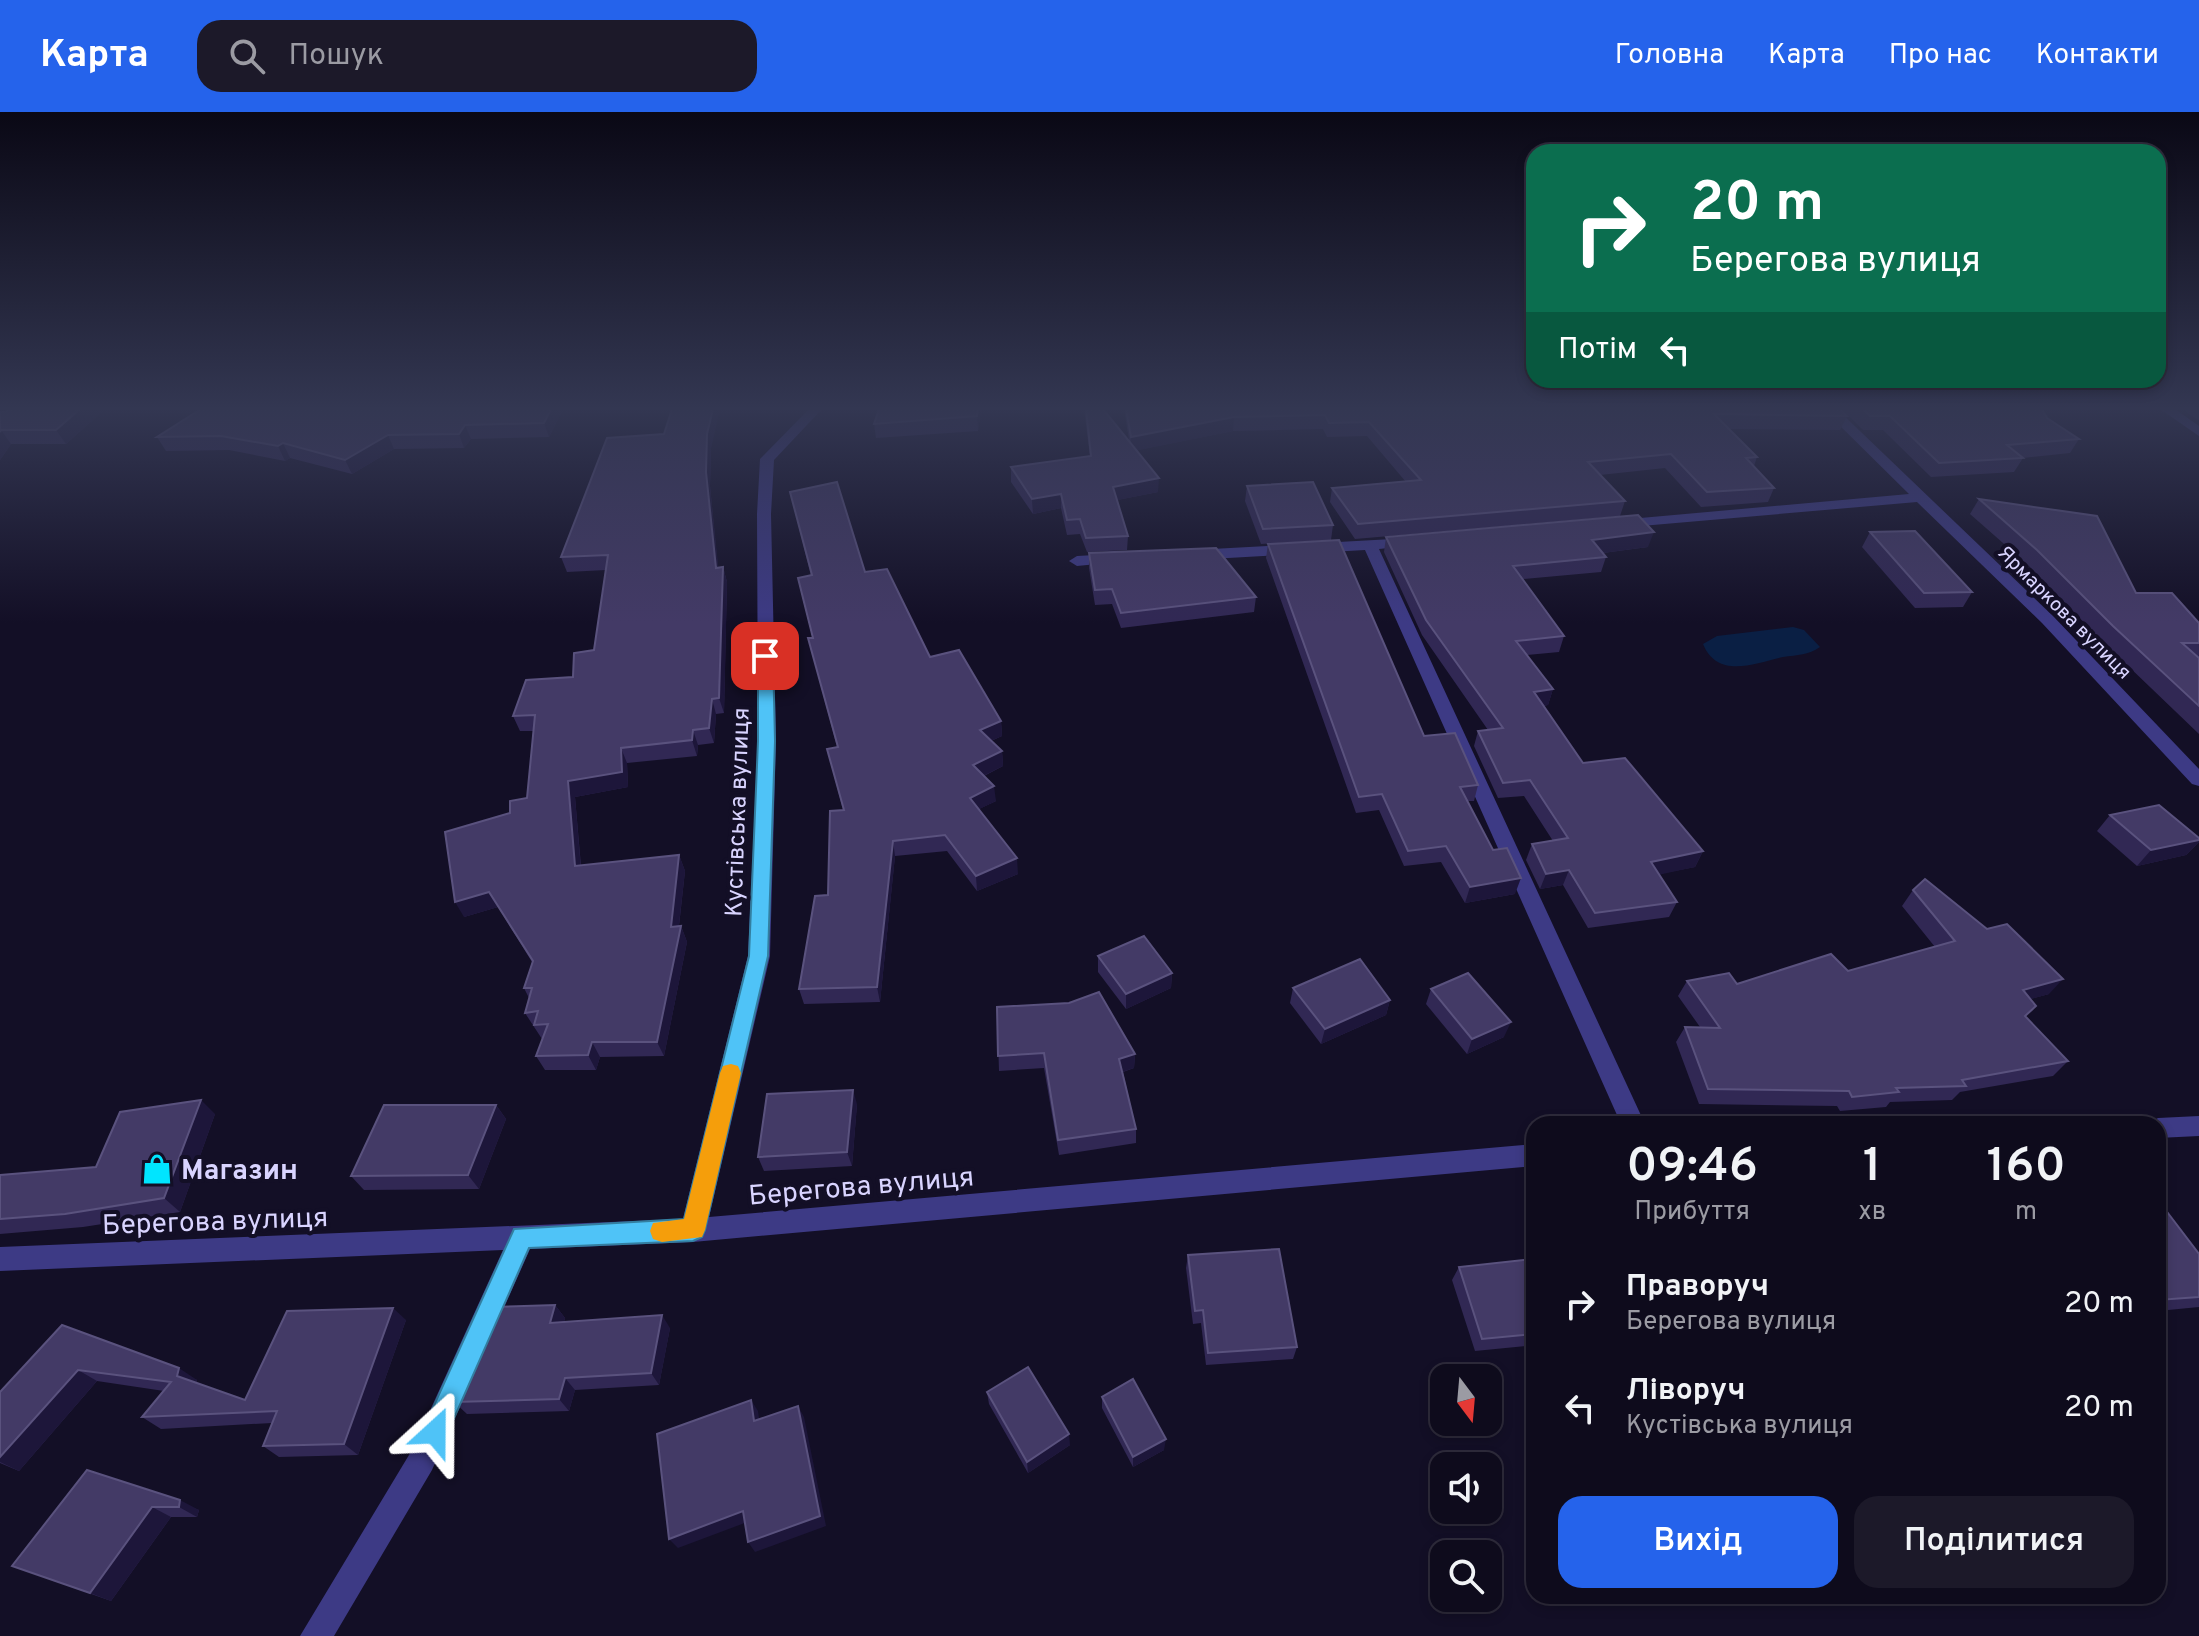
<!DOCTYPE html>
<html lang="uk">
<meta charset="utf-8">
<style>
:root{--surface:#0e0b1c;--page:#1c1929;--text:#f1f3f6;--muted:#9b9ba3;--line:#2e2b3b;--accent:#2563eb}
body{margin:0;font-family:Overpass,sans-serif;background:var(--page);color:var(--text);height:100vh;display:flex;flex-direction:column;font-size:30px;white-space:nowrap}
*{box-sizing:border-box;margin:0}
p{font-size:26px;color:var(--muted)}
.icon{flex:none;width:44px;height:44px;fill:none;stroke:currentColor;stroke-width:2;stroke-linecap:round;stroke-linejoin:round}
.map{position:relative;flex:1;overflow:hidden}
.sheet{position:absolute;left:1526px;top:1004px;width:640px;height:488px;display:flex;flex-direction:column;background:var(--surface);border-radius:24px;box-shadow:0 4px 12px #0003,0 0 0 2px var(--line)}
.sheet>*{flex:none}
.hud{position:absolute;left:1526px;top:32px;width:640px;height:244px;border-radius:24px;box-shadow:0 4px 12px #0003,0 0 0 2px var(--line);background:#0b6e4f;color:#fff;overflow:hidden}
.needle{width:52px;rotate:164deg}
.controls{position:absolute;left:1430px;top:1252px;display:grid;gap:16px}
.controls a{display:grid;place-items:center;width:72px;height:72px;border-radius:16px;background:var(--surface);box-shadow:0 4px 12px #0003,0 0 0 2px var(--line);font-size:40px}
.pin{position:absolute;display:grid;place-items:center;width:68px;height:68px;color:#fff;margin:-34px;border-radius:16px;box-shadow:0 4px 12px #0006}
.me{position:absolute;width:88px;margin:-44px;rotate:24deg;stroke-linejoin:round;filter:drop-shadow(0 0 6px #0008)}
.turn{display:flex;align-items:center;gap:28px;height:168px;padding:0 32px;font-size:36px}
.turn .icon{width:104px;height:104px;stroke-width:2.5}
.turn b{display:block;font-size:56px;line-height:68px}
.then{display:flex;align-items:center;height:76px;padding:0 32px;background:#0003;gap:16px;font-size:30px}
.eta{display:flex;justify-content:space-evenly;align-items:center;height:136px;text-align:center}
.eta b{font-size:48px;font-weight:600;line-height:56px}
.action{display:flex;gap:16px;margin-top:auto;padding:16px 32px}
.action a{flex:1;height:92px;border-radius:24px;background:var(--accent);color:#fff;font-size:32px;font-weight:600;line-height:92px;text-align:center}
.action a+a{background:var(--page);color:var(--text)}
ul{padding:0;list-style:none}
li{display:flex;align-items:center;gap:24px;height:104px;padding:0 32px}
li div{flex:1}
li b{display:block;font-size:30px}
li em{font-style:normal}
header{display:flex;align-items:center;gap:48px;box-sizing:border-box;height:112px;padding:0 40px;background:var(--accent);color:#fff}
header strong{font-size:38px}
nav{display:flex;gap:44px;margin-inline-start:auto;font-size:28px}
.search{width:560px;height:72px;background:var(--page);display:flex;align-items:center;gap:20px;box-sizing:border-box;padding:0 28px;border-radius:24px;color:var(--muted);font-size:30px}
.map>svg:first-child{display:block}
.water{fill:#0a1f44}
.lines{fill:none;stroke-linecap:round;stroke-linejoin:round}
.street{fill:#3d3a85;fill-rule:evenodd}
.wall{fill:#312854}
.shaded-wall{fill:#1d163a}
.building{fill:#433a66;stroke:#5a527e;stroke-width:2}
.route{fill:#4fc3f7;stroke:#337fa1;stroke-width:2}
.slow{fill:#f59e0b}
.labels{text-anchor:middle;stroke-width:8;stroke-linejoin:round;paint-order:stroke}
.far-street-label{font-size:20px;fill:#d9d4ff;stroke:#130f26}
.street-label{font-size:24px;fill:#d9d4ff;stroke:#130f26}
.near-poi-label{font-size:28px;font-weight:bold;fill:#d9d4ff;stroke:#130f26;text-anchor:start}
.near-street-label{font-size:28px;fill:#d9d4ff;stroke:#130f26}
</style>
<header>
<strong>Карта</strong>
<div class="search"><svg class="icon" aria-label="search" viewBox="0 0 24 24"><circle cx="10" cy="10" r="6"/><path d="M15 15l6 6"/></svg>Пошук</div>
<nav><a>Головна</a><a>Карта</a><a>Про нас</a><a>Контакти</a></nav>
</header>
<div class="map">
<svg width="2199" height="1524" viewBox="0 0 2199 1524">
<rect width="100%" height="100%" fill="#130f26"/>
<path class="water" d="M1793 515 1804 518 1820 535C1808 543 1798 543 1783 545 1755 551 1718 568 1703 532L1717 524Z"/>
<g class="lines">
<g class="street">
<polygon points="809,297 822,297 774,348 771,402 776,629 770,844 709,1105 1534,1032 1534,1054 693,1130 530,1137 432,1358 334,1524 300,1524 412,1338 503,1138 0,1159 0,1135 683,1107 748,844 758,629 757,402 760,347"/>
<polygon points="1823,297 1837,297 2054,505 2199,657 2199,674 2192,672 2042,511 1917,390 1618,416 1611,412 1618,408 1909,382"/>
<polygon points="2160,297 2175,297 2199,314 2199,324"/>
<polygon points="1411,426 1416,427 1416,433 1379,437 1645,1012 1621,1012 1365,438 1193,448 1185,443 1193,438"/>
<polygon points="1113,442 1121,447 1118,450 1077,454 1069,449 1077,444"/>
<polygon points="2199,1004 2199,1024 2158,1026 2158,1012 2148,1012 2158,1006"/>
</g>
</g>
<g class="wall">
<polygon points="105,297 66,332 11,332 0,348 0,300"/>
<polygon points="563,297 549,325 471,327 464,336 394,337 352,362 290,346 285,349 229,338 166,339 157,325"/>
<polygon points="879,297 981,297 978,319 876,326 874,312"/>
<polygon points="1084,297 1103,297 1129,328 1124,297 1840,297 1847,304 1840,318 1729,317 1757,345 1754,354 1774,376 1768,390 1701,395 1665,356 1600,363 1625,389 1620,404 1355,427 1330,390 1332,376 1406,370 1367,324 1327,325 1323,317 1233,319 1137,338 1158,380 1117,388 1128,424 1127,438 1087,440 1080,422 1067,423 1061,396 1033,402 1011,370 1011,355 1090,344"/>
<polygon points="1842,297 2042,297 2047,306 2079,327 2070,341 2023,346 2014,360 1931,365 1883,318 1863,318"/>
<polygon points="2182,297 2199,297 2199,308 2198,308"/>
<polygon points="711,337 710,374 718,456 723,455 727,470 724,601 716,602 714,631 698,633 697,644 627,651 628,675 575,685 581,754 679,743 685,759 679,814 681,814 687,830 664,944 600,945 596,958 545,958 536,944 542,927 525,901 529,886 524,876 532,850 498,795 464,805 510,701 527,686 533,619 520,619 513,604 573,565 594,538 606,458 567,460 561,445"/>
<polygon points="1247,374 1333,413 1331,428 1261,432 1245,389"/>
<polygon points="790,380 865,460 930,545 1001,609 1002,624 991,629 1002,639 1003,654 984,664 996,689 979,697 1018,762 977,779 947,739 895,744 880,890 804,892 799,877 828,783 843,698 827,637 837,635 808,526 812,526 811,464"/>
<polygon points="1979,387 2136,481 2199,511 2199,622 2102,529 2028,453 1970,402"/>
<polygon points="1870,420 1972,480 1963,495 1915,496 1862,435"/>
<polygon points="1386,425 1648,435 1603,441 1606,445 1601,460 1523,467 1564,524 1559,540 1527,543 1553,577 1548,593 1543,594 1583,651 1703,739 1695,755 1659,762 1677,790 1669,805 1588,816 1563,773 1540,777 1526,748 1532,732 1553,729 1524,684 1498,686 1474,634 1478,619 1488,618 1422,523 1384,440"/>
<polygon points="1268,432 1424,624 1478,673 1474,689 1467,689 1515,782 1465,791 1441,750 1404,754 1379,698 1356,701 1266,446"/>
<polygon points="1089,441 1256,485 1254,500 1121,516 1112,492 1095,493 1089,456"/>
<polygon points="2110,703 2199,726 2199,730 2186,743 2137,754 2097,719"/>
<polygon points="1913,778 2049,882 2030,887 2026,905 2068,949 2053,964 1960,980 1952,988 1890,990 1886,995 1840,999 1837,994 1699,992 1676,930 1685,915 1700,915 1678,884 1687,869 1737,872 1848,859 1935,835 1902,794"/>
<polygon points="1098,844 1172,861 1171,876 1126,897 1098,860"/>
<polygon points="1293,876 1390,888 1386,903 1321,932 1290,891"/>
<polygon points="1431,877 1504,925 1467,942 1426,892"/>
<polygon points="997,895 1135,942 1134,956 1123,960 1136,1017 1136,1031 1059,1043 1044,956 999,959"/>
<polygon points="857,992 852,1054 764,1059 758,1045"/>
<polygon points="496,993 506,1007 479,1077 364,1078 351,1064"/>
<polygon points="215,1002 180,1100 83,1115 0,1122 0,1063 96,1055"/>
<polygon points="2158,1088 2199,1142 2199,1195 2158,1199"/>
<polygon points="1188,1143 1297,1235 1293,1247 1206,1253 1201,1211 1193,1212 1186,1156"/>
<polygon points="1534,1147 1534,1256 1526,1234 1475,1239 1452,1168 1459,1155"/>
<polygon points="555,1193 565,1206 564,1210 670,1216 659,1273 575,1278 569,1299 467,1302 454,1290"/>
<polygon points="406,1208 358,1343 279,1345 263,1334 272,1311 161,1317 142,1305 164,1279 97,1269 19,1359 0,1351 0,1280 62,1213 197,1268 196,1271 245,1288"/>
<polygon points="987,1280 1070,1333 1028,1361 989,1292"/>
<polygon points="1102,1285 1164,1338 1133,1355 1102,1296"/>
<polygon points="87,1358 199,1398 197,1405 171,1405 111,1489 12,1454"/>
</g>
<g class="shaded-wall">
<polygon points="80,297 105,297 66,332 56,318"/>
<polygon points="551,297 563,297 549,325 544,311"/>
<polygon points="713,297 720,297 711,337 710,374 720,471 716,456 706,360 707,322"/>
<polygon points="978,297 981,297 978,319 977,304"/>
<polygon points="1234,305 1233,319 1130,340 1131,325"/>
<polygon points="465,313 471,327 464,336 459,322"/>
<polygon points="1,318 11,332 0,348 0,320"/>
<polygon points="388,323 394,337 352,362 345,348"/>
<polygon points="283,331 290,346 285,349 278,334"/>
<polygon points="1159,366 1158,380 1113,389 1113,375"/>
<polygon points="1061,382 1061,396 1033,402 1032,387"/>
<polygon points="1654,420 1648,435 1587,443 1592,428"/>
<polygon points="723,455 727,470 724,601 719,586"/>
<polygon points="1553,577 1548,593 1529,596 1534,580"/>
<polygon points="712,587 716,602 714,631 709,616"/>
<polygon points="1001,609 1002,624 981,633 980,618"/>
<polygon points="693,618 698,633 697,644 692,628"/>
<polygon points="621,636 627,651 628,675 575,685 582,770 575,754 568,669"/>
<polygon points="1002,639 1003,654 975,668 973,653"/>
<polygon points="994,674 996,689 971,701 970,686"/>
<polygon points="2199,728 2199,730 2186,743 2137,754 2151,738"/>
<polygon points="893,729 895,744 880,890 877,875"/>
<polygon points="1703,739 1695,755 1644,766 1651,750"/>
<polygon points="679,743 685,759 677,830 671,815"/>
<polygon points="1017,746 1018,762 977,779 976,764"/>
<polygon points="1569,758 1563,773 1540,777 1546,762"/>
<polygon points="1521,766 1515,782 1465,791 1470,775"/>
<polygon points="489,780 498,795 464,805 455,790"/>
<polygon points="681,814 687,830 664,944 657,930"/>
<polygon points="1172,861 1171,876 1126,897 1126,882"/>
<polygon points="2063,867 2049,882 2009,893 2023,878"/>
<polygon points="1390,888 1386,903 1321,932 1325,917"/>
<polygon points="1511,910 1504,925 1467,942 1472,927"/>
<polygon points="592,930 600,945 596,958 588,943"/>
<polygon points="1135,942 1134,956 1119,961 1119,947"/>
<polygon points="853,978 857,992 852,1054 847,1040"/>
<polygon points="201,988 215,1002 180,1100 164,1086"/>
<polygon points="496,993 506,1007 479,1077 468,1063"/>
<polygon points="555,1193 565,1206 560,1224 550,1211"/>
<polygon points="393,1196 406,1208 358,1343 344,1332"/>
<polygon points="662,1203 670,1216 659,1273 651,1261"/>
<polygon points="179,1256 197,1268 195,1276 177,1264"/>
<polygon points="78,1258 97,1269 19,1359 0,1350 0,1345"/>
<polygon points="565,1266 575,1278 569,1299 559,1287"/>
<polygon points="751,1288 758,1299 761,1320 754,1309"/>
<polygon points="798,1294 804,1305 826,1414 755,1440 748,1430"/>
<polygon points="1069,1322 1070,1333 1028,1361 1027,1350"/>
<polygon points="1166,1327 1164,1338 1133,1355 1133,1345"/>
<polygon points="180,1388 199,1398 197,1405 179,1395"/>
<polygon points="152,1395 171,1405 111,1489 90,1481"/>
<polygon points="743,1399 750,1409 678,1436 669,1427"/>
</g>
<g class="building">
<polygon points="10,297 80,297 56,318 1,318 0,320 0,300 6,300"/>
<polygon points="201,297 551,297 544,311 465,313 459,322 388,323 345,348 283,331 278,334 221,324 157,325"/>
<polygon points="672,297 713,297 707,322 706,360 716,456 723,455 719,586 712,587 709,616 693,618 692,628 621,636 622,660 568,669 575,754 679,743 671,815 681,814 657,930 592,930 588,943 536,944 548,912 534,913 538,899 525,901 532,876 524,876 533,849 489,780 455,790 445,720 510,701 510,689 527,686 535,603 513,604 526,568 573,565 574,541 594,538 608,443 561,445 607,326 664,322"/>
<polygon points="879,297 978,297 977,304 874,312"/>
<polygon points="1086,297 1103,297 1159,366 1113,375 1128,424 1086,426 1080,407 1067,408 1061,382 1032,387 1011,355 1091,344"/>
<polygon points="1126,297 1840,297 1847,304 1714,302 1757,345 1746,346 1774,376 1707,380 1671,342 1588,350 1625,389 1358,412 1332,376 1421,368 1369,310 1329,311 1325,303 1234,305 1131,325"/>
<polygon points="1863,297 2042,297 2047,306 2079,327 2007,333 2023,346 1939,351 1890,304 1870,304"/>
<polygon points="837,370 865,460 887,457 930,545 959,538 1001,609 980,618 1002,639 973,653 994,674 970,686 1017,746 976,764 945,723 893,729 877,875 799,877 815,784 828,783 830,699 844,698 827,637 838,635 808,526 813,526 798,466 812,463 790,380"/>
<polygon points="1313,370 1333,413 1263,417 1247,374"/>
<polygon points="1979,387 2097,404 2136,481 2172,481 2199,511 2199,531 2182,531 2199,546 2199,594 2113,514 2037,438"/>
<polygon points="1638,403 1654,420 1592,428 1606,445 1513,454 1564,524 1516,529 1553,577 1534,580 1583,651 1625,646 1703,739 1651,750 1677,790 1595,801 1569,758 1546,762 1532,732 1568,726 1530,668 1503,671 1478,619 1503,616 1426,508 1386,425"/>
<polygon points="1915,419 1972,480 1924,481 1870,420"/>
<polygon points="1339,428 1424,624 1455,621 1478,673 1460,675 1493,738 1507,736 1521,766 1470,775 1446,734 1408,739 1382,682 1359,685 1268,432"/>
<polygon points="1216,436 1256,485 1121,501 1112,477 1095,478 1089,441"/>
<polygon points="2159,693 2199,726 2199,728 2151,738 2110,703"/>
<polygon points="1925,767 1987,817 2007,812 2063,867 2023,878 2036,894 2025,904 2068,949 1962,968 1966,974 1896,976 1899,980 1852,985 1849,979 1708,977 1685,915 1720,916 1687,869 1729,861 1737,872 1831,842 1848,859 1955,829 1913,778"/>
<polygon points="1144,824 1172,861 1126,882 1098,844"/>
<polygon points="1360,847 1390,888 1325,917 1293,876"/>
<polygon points="1468,861 1511,910 1472,927 1431,877"/>
<polygon points="1099,880 1135,942 1119,947 1136,1017 1058,1028 1044,941 998,944 997,895 1069,891"/>
<polygon points="853,978 847,1040 758,1045 767,982"/>
<polygon points="201,988 164,1086 65,1102 0,1107 0,1063 96,1055 120,1000"/>
<polygon points="384,993 496,993 468,1063 351,1064"/>
<polygon points="2158,1088 2199,1142 2199,1185 2158,1188"/>
<polygon points="1279,1137 1297,1235 1208,1241 1203,1198 1195,1199 1188,1143"/>
<polygon points="1534,1147 1534,1222 1482,1227 1459,1155"/>
<polygon points="555,1193 550,1211 662,1203 651,1261 565,1266 559,1287 454,1290 491,1195"/>
<polygon points="393,1196 344,1332 263,1334 277,1299 142,1305 171,1270 78,1258 0,1345 0,1280 62,1213 179,1256 177,1264 245,1288 287,1199"/>
<polygon points="1028,1255 1069,1322 1027,1350 987,1280"/>
<polygon points="1133,1267 1166,1327 1133,1345 1102,1285"/>
<polygon points="751,1288 754,1309 798,1294 820,1404 748,1430 743,1399 669,1427 657,1322"/>
<polygon points="87,1358 180,1388 179,1395 152,1395 90,1481 12,1454"/>
</g>
<linearGradient id="sky" x2="0" y2="1"><stop stop-color="#0a0815"/><stop offset="0.58" stop-color="#333752"/><stop offset="1" stop-color="#333752" stop-opacity="0"/></linearGradient>
<rect width="2199" height="511" fill="url(#sky)"/>
<polygon class="route" points="765,540 773,544 775,629 768,844 705,1118 702,1125 693,1129 529,1136 444,1329 435,1333 426,1329 422,1320 426,1311 514,1117 684,1107 749,844 758,629 758,544"/>
<polygon class="slow" points="731,952 738,954 741,961 705,1118 702,1125 662,1130 653,1127 650,1119 653,1111 684,1107 720,961 723,954"/>
<defs>
<g id="shop-bare" transform="scale(2.4)"><path d="M-5-2.5h2.3a2.7 3.5 0 0 1 5.4 0H5L5.5 6h-11ZM-1.5-2.5h3a1.5 2.3 0 0 0-3 0Z" fill="#00e5ff" stroke="#130f26" stroke-width="2.5" paint-order="stroke"/></g>
</defs>
<g fill-rule="evenodd">
<use href="#shop-bare" x="157" y="1057"/>
</g>
<g class="labels">
<g class="far-street-label">
<text transform="translate(2065 500) rotate(45)" y="7">Ярмаркова вулиця</text>
</g>
<g class="street-label">
<text transform="translate(737 700) rotate(-88)" y="8">Кустівська вулиця</text>
</g>
<g class="near-poi-label">
<text x="181" y="1067">Магазин</text>
</g>
<g class="near-street-label">
<text transform="translate(861 1073) rotate(-5)" y="10">Берегова вулиця</text>
<text transform="translate(215 1108) rotate(-2)" y="10">Берегова вулиця</text>
</g>
</g>
</svg>
<div class="controls">
<a><svg class="needle" viewBox="-14 -14 28 28"><path d="M0-13l5 13h-10z" fill="#e53935"/><path d="M0 13l5-13h-10z" fill="#9b9ba3"/></svg></a>
<a><svg class="icon" aria-label="sound" viewBox="0 0 24 24"><path d="M4 9h4l5-4v14l-5-4H4zM17 9q2 3 0 6"/></svg></a>
<a><svg class="icon" aria-label="search" viewBox="0 0 24 24"><circle cx="10" cy="10" r="6"/><path d="M15 15l6 6"/></svg></a>
</div>
<div class="pin" style="left:765px;top:544px;background:#d93025"><svg class="icon" aria-label="arrive" viewBox="0 0 24 24"><path d="M6 21V4h12l-3 4 3 4H6"/></svg></div>
<svg class="me" style="left:435px;top:1320px" viewBox="-20 -20 40 40"><path d="M0-17L14 15 0 8-14 15z" fill="#4fc3f7" stroke="#fff" stroke-width="4"/></svg>
<div class="hud">
<div class="turn"><svg class="icon" aria-label="right" viewBox="0 0 24 24"><path d="M7 20v-9h11M14 6l5 5-5 5"/></svg><div><b>20 m</b>Берегова вулиця</div></div>
<div class="then">Потім<svg class="icon" aria-label="left" viewBox="0 0 24 24"><path d="M17 20v-9H6M10 6l-5 5 5 5"/></svg></div>
</div>
<section class="sheet">
<div class="eta">
<div><b>09:46</b><p>Прибуття</p></div>
<div><b>1</b><p>хв</p></div>
<div><b>160</b><p>m</p></div>
</div>
<ul>
<li><svg class="icon" aria-label="right" viewBox="0 0 24 24"><path d="M7 20v-9h11M14 6l5 5-5 5"/></svg><div><b>Праворуч</b><p>Берегова вулиця</p></div><em>20 m</em></li>
<li><svg class="icon" aria-label="left" viewBox="0 0 24 24"><path d="M17 20v-9H6M10 6l-5 5 5 5"/></svg><div><b>Ліворуч</b><p>Кустівська вулиця</p></div><em>20 m</em></li>
</ul>
<div class="action"><a>Вихід</a><a>Поділитися</a></div>
</section>
</div>
